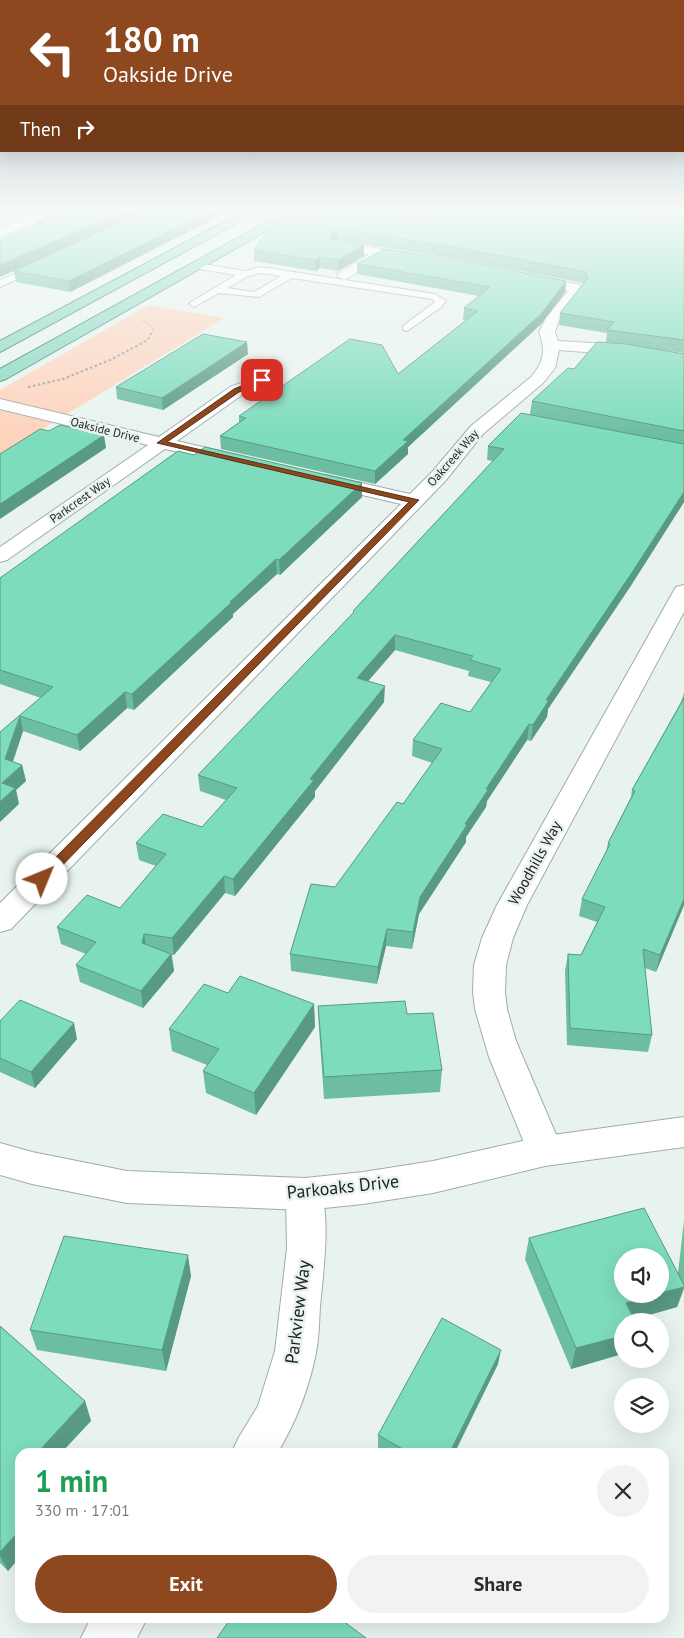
<!DOCTYPE html>
<meta charset="utf-8">
<style>
:root{--surface:#fff;--page:#f2f2f3;--text:#2b2b33;--muted:#7c7c81;--accent:#8d481f}
body{margin:0;font-family:"PT Sans",sans-serif;background:var(--page);color:var(--text);height:100vh;display:flex;flex-direction:column;font-size:19px;white-space:nowrap}
*{box-sizing:border-box;margin:0}
p{font-size:16px;color:var(--muted)}
.icon{flex:none;width:28px;height:28px;fill:none;stroke:currentColor;stroke-width:2;stroke-linecap:round;stroke-linejoin:round}
.map{position:relative;flex:1;overflow:hidden}
.drawer{position:absolute;left:15px;top:1448px;width:654px;height:175px;display:flex;flex-direction:column;background:var(--surface);border-radius:15px;box-shadow:0 5px 20px #0002}
.drawer>*{flex:none}
.guide{position:absolute;left:0px;top:0px;width:685px;height:152px;box-shadow:0 5px 20px #0002;background:#8d481f;color:#fff;overflow:hidden}
.fabs{position:absolute;left:614px;top:1248px;display:grid;gap:10px}
.fabs a{display:grid;place-items:center;width:55px;height:55px;border-radius:50%;background:var(--surface);box-shadow:0 5px 20px #0002;font-size:25px}
.pin{position:absolute;display:grid;place-items:center;width:42px;height:42px;color:#fff;margin:-21px;border-radius:10px;box-shadow:0 2px 8px #0006}
.me{position:absolute;width:55px;margin:-28px;rotate:45deg;stroke-linejoin:round;filter:drop-shadow(0 0 4px #0008)}
.turn{display:flex;align-items:center;gap:18px;height:105px;padding:0 20px;font-size:22px}
.turn .icon{width:65px;height:65px;stroke-width:2.5}
.turn b{display:block;font-size:35px;line-height:42px}
.then{display:flex;align-items:center;height:48px;padding:0 20px;background:#0003;gap:10px;font-size:19px}
.round{display:grid;place-items:center;flex:none;width:52px;height:52px;border-radius:26px;background:var(--page)}
.overview{display:flex;align-items:center;justify-content:space-between;height:85px;padding:0 20px}
h1{font-size:30px;font-weight:700;line-height:38px;color:#1e9e55}
.button{display:flex;gap:10px;margin-top:auto;padding:10px 20px}
.button a{flex:1;height:58px;border-radius:30px;background:var(--accent);color:#fff;font-size:20px;font-weight:700;line-height:58px;text-align:center}
.button a+a{background:var(--page);color:var(--text)}
.map>svg:first-child{display:block}
.green{fill:#fed3bd}
.lines{fill:none;stroke-linecap:round;stroke-linejoin:round}
.service-casing{stroke:#a1aca7;stroke-width:2}
.minor-casing{stroke:#a1aca7;stroke-width:2}
.tertiary-casing{stroke:#a1aca7;stroke-width:2}
.primary-casing{stroke:#2f856c;stroke-width:2}
.path-far1{stroke:#959d9a;stroke-width:1;stroke-dasharray:2 2;stroke-linecap:butt}
.path{stroke:#959d9a;stroke-width:2;stroke-dasharray:2.5 2.5;stroke-linecap:butt}
.service{fill:#fff;fill-rule:evenodd}
.minor{fill:#fff;fill-rule:evenodd}
.tertiary{fill:#fff;fill-rule:evenodd}
.primary{fill:#88d6c0;fill-rule:evenodd}
.wall{fill:#6cbda2}
.shaded-wall{fill:#589a84}
.building{fill:#7ddcbc;stroke:#589a84}
.route{fill:#8d481f;stroke:#5c2f14}
.labels{text-anchor:middle;stroke-width:5;stroke-linejoin:round;paint-order:stroke}
.far-street-label{font-size:12px;fill:#1c201f;stroke:#e8f3ef}
.street-label{font-size:15px;fill:#1c201f;stroke:#e8f3ef}
.near-street-label{font-size:18px;fill:#1c201f;stroke:#e8f3ef}
</style>
<div class="map">
<svg width="684" height="1638" viewBox="0 0 684 1638">
<rect width="100%" height="100%" fill="#e8f3ef"/>
<polygon class="green" points="149,305 224,318 0,455 0,390"/>
<g class="lines">
<g class="service-casing">
<g id="service">
<path d="M197 263 245 271 261 267 435 294 446 301 440 308 407 331 403 330V326L435 302 432 299 292 278 259 297 219 293 194 307 189 304 191 302 236 275 194 268V264ZM261 273 281 276 254 292 227 288 248 276Z"/>
<polygon points="37,264 42,267 40,269 0,287 0,280"/>
</g>
</g>
<g class="minor-casing">
<g id="minor">
<polygon points="50,208 66,208 64,211 0,237 0,229"/>
<polygon points="652,208 665,208 648,225 640,225 638,222"/>
<polygon points="338,242 414,254 421,258 414,262 383,257 344,280 337,276 339,273 369,255 333,249 332,246"/>
<path d="M529 276 578 284 585 288 558 322 555 332 558 341 624 345 684 355V365L624 355 559 350 555 368 543 383 483 434 446 480 422 505 11 929 0 932V903L401 504 319 485 317 481 319 477 326 475 410 494 432 472 471 426 531 377C544 362 546 350 539 332L546 318 568 291 524 283 522 280 524 277Z"/>
<polygon points="274,371 280,373 282,376 280,379 242,395 177,441 241,456 244,460 241,464 235,465 165,449 7,560 0,562 0,547 148,445 0,409 0,399 159,437 230,387"/>
<polygon points="684,585 684,612 527,905 513,938 506,965 505,992 507,1009 516,1041 563,1151 558,1162 545,1166 532,1162 489,1057 475,1009 473,992 474,965 482,938 497,905 673,592 676,587"/>
<path d="M305 1178 318 1182C332 1213 323 1273 320 1307 319 1322 319 1338 316 1353 309 1388 296 1422 278 1452H232L239 1437 258 1406 275 1351 287 1248 286 1194 292 1182Z"/>
<polygon points="91,1618 147,1618 137,1638 81,1638"/>
</g>
</g>
<g class="tertiary-casing">
<polygon id="tertiary" points="684,1117 684,1147 545,1166 433,1193 363,1204 305,1210 127,1203 32,1184 0,1175 0,1143 32,1152 127,1171 305,1178 363,1172 433,1161 545,1136"/>
</g>
<g class="primary-casing">
<g id="primary">
<polygon points="250,208 265,208 0,352 0,341"/>
<polygon points="292,208 307,208 6,379 0,381 0,369"/>
</g>
</g>
<polyline class="path-far1" points="143,320 154,329 153,331"/>
<polyline class="path" points="28,387 63,379 110,360 148,340 153,330"/>
<use href="#service" class="service"/>
<use href="#minor" class="minor"/>
<use href="#tertiary" class="tertiary"/>
<use href="#primary" class="primary"/>
</g>
<g class="wall">
<polygon points="68,208 235,208 70,292 16,282 14,271 80,241 38,225 37,221"/>
<polygon points="322,208 446,208 430,219 684,222 684,353 650,348 684,354 684,502 630,587 548,709 547,717 531,741 527,740 487,801 486,807 466,837 466,842 419,914 412,949 386,946 377,984 291,971 290,954 335,887 403,804 432,763 412,756 413,740 470,712 491,682 468,676 469,671 395,650 368,681 384,702 315,791 315,797 235,896 225,893 174,955 172,955 174,971 143,1008 80,982 76,965 86,954 61,944 57,927 120,908 156,866 139,860 136,843 202,827 226,800 200,791 198,775 353,614 353,611 493,461 487,460 488,446 530,414 532,401 574,369 618,344 606,342 607,333 559,325 560,313 583,283 464,260 338,240 337,241 364,256 338,271 320,268 316,271 254,261 254,250"/>
<polygon points="591,208 650,208 641,216"/>
<polygon points="659,208 684,208 684,222 658,218"/>
<polygon points="357,264 566,281 565,292 541,324 408,447 408,454 375,484 221,449 220,436 239,422 239,416 398,374 466,320 463,320 464,308 479,296 357,274"/>
<polygon points="248,354 163,410 117,399 116,387"/>
<polygon points="194,455 362,483 362,497 280,575 277,574 233,614 233,617 134,710 127,708 80,751 23,731 13,762 22,765 26,781 16,790 19,804 0,732 41,698 0,684 0,578"/>
<polygon points="684,693 684,905 656,972 645,968 652,1035 648,1052 567,1045 565,971 568,954 581,955 597,922 579,916 582,899 606,852 608,843 631,797 632,790 681,702"/>
<polygon points="228,993 314,1004 315,1027 256,1115 206,1093 203,1071 207,1065 172,1051 169,1029"/>
<polygon points="318,1006 407,1014 442,1070 440,1092 324,1099 319,1028"/>
<polygon points="0,1021 77,1039 35,1088 0,1072"/>
<polygon points="684,1221 684,1289 677,1307 634,1319 622,1321 622,1354 571,1369 525,1259 529,1238 678,1273"/>
<polygon points="191,1276 166,1371 37,1350 30,1330"/>
<polygon points="0,1326 85,1401 91,1421 20,1452 20,1557 8,1571 0,1563"/>
<polygon points="498,1364 455,1452 384,1452 378,1448 378,1435"/>
</g>
<g class="shaded-wall">
<polygon points="131,208 153,208 0,277 0,265"/>
<polygon points="216,208 235,208 70,292 69,281"/>
<polygon points="431,208 446,208 428,220 428,210"/>
<polygon points="643,208 650,208 641,216"/>
<polygon points="338,229 338,240 330,245 330,235"/>
<polygon points="364,245 364,256 338,271 338,260"/>
<polygon points="320,257 320,268 316,271 315,260"/>
<polygon points="566,281 565,292 541,324 408,447 408,454 375,484 375,471 403,440"/>
<polygon points="247,342 248,354 163,410 162,398"/>
<polygon points="104,435 106,448 0,519 0,504"/>
<polygon points="362,483 362,497 280,575 279,560"/>
<polygon points="684,492 684,502 630,587 548,709 547,717 531,741 533,725 546,700"/>
<polygon points="276,559 277,574 233,614 233,617 134,710 132,694 230,602"/>
<polygon points="395,635 395,650 357,694 357,678"/>
<polygon points="385,686 384,702 315,791 315,797 235,896 233,879 310,779"/>
<polygon points="125,692 127,708 80,751 77,735"/>
<polygon points="20,716 23,731 8,775 5,759"/>
<polygon points="529,724 527,740 487,801 486,807 466,837 466,842 419,914 412,949 413,932 420,897 465,824 486,789"/>
<polygon points="22,765 26,781 16,790 19,804 0,822 0,802 2,783"/>
<polygon points="224,876 225,893 174,955 172,938"/>
<polygon points="684,899 684,905 656,972 660,955"/>
<polygon points="387,929 386,946 377,984 378,967"/>
<polygon points="144,934 147,951 142,943"/>
<polygon points="171,954 174,971 143,1008 141,991"/>
<polygon points="314,1004 315,1027 256,1115 254,1093"/>
<polygon points="74,1023 77,1039 35,1088 31,1072"/>
<polygon points="188,1255 191,1276 166,1371 162,1350"/>
<polygon points="684,1287 677,1307 628,1321 626,1303"/>
<polygon points="622,1336 622,1354 571,1369 576,1348"/>
<polygon points="501,1350 498,1364 455,1452 450,1452"/>
<polygon points="85,1401 91,1421 62,1452 38,1452"/>
<polygon points="20,1530 20,1557 8,1571 0,1556 0,1552"/>
</g>
<g class="building">
<polygon points="68,208 131,208 0,265 0,240 43,222 37,221"/>
<polygon points="152,208 216,208 69,281 14,271"/>
<polygon points="322,208 364,208 432,219 448,208 570,208 588,209 684,222 684,340 607,330 614,322 560,313 588,278 585,272 465,249 338,229 330,235 333,240 364,245 338,260 320,257 315,260 254,250 272,224 312,213"/>
<polygon points="418,208 431,208 428,210"/>
<polygon points="663,208 684,208 684,211"/>
<polygon points="384,249 464,261 566,281 542,313 403,440 408,441 375,471 220,436 246,418 239,416 350,339 382,345 398,374 478,311 464,308 490,287 357,264"/>
<polygon points="203,334 247,342 162,398 116,387"/>
<polygon points="597,342 626,344 684,354 684,431 532,401 568,368 574,369"/>
<polygon points="521,413 684,444 684,492 633,571 546,700 549,700 533,725 529,724 486,789 488,790 465,824 467,825 420,897 413,932 387,929 378,967 290,954 311,884 335,887 397,802 403,804 442,749 413,740 441,703 470,712 501,669 470,660 473,656 395,635 357,678 385,686 310,779 314,780 233,879 224,876 172,938 144,934 142,943 171,954 141,991 76,965 96,942 57,927 87,895 120,908 166,854 136,843 163,814 202,827 237,788 198,775 354,612 353,611 504,449 488,446"/>
<polygon points="60,425 104,435 0,504 0,454 40,429 49,431"/>
<polygon points="205,447 362,483 279,560 276,559 230,602 232,602 132,694 125,692 77,735 20,716 5,759 22,765 2,783 15,788 0,802 0,732 53,687 0,670 0,578 178,451 194,455"/>
<polygon points="684,698 684,899 660,955 643,949 652,1035 570,1028 568,954 581,955 605,907 582,899 610,844 608,843 635,791 632,790"/>
<polygon points="240,976 314,1004 254,1093 203,1071 219,1049 169,1029 204,984 228,993"/>
<polygon points="20,1000 74,1023 31,1072 0,1058 0,1021"/>
<polygon points="405,1001 407,1014 433,1013 442,1070 324,1077 318,1006"/>
<polygon points="644,1208 684,1285 684,1287 660,1293 660,1256 622,1256 622,1294 658,1294 626,1303 635,1321 622,1321 622,1336 576,1348 529,1238"/>
<polygon points="64,1236 188,1255 162,1350 30,1330"/>
<polygon points="442,1318 501,1350 450,1452 408,1452 378,1435"/>
<polygon points="0,1326 85,1401 38,1452 20,1452 20,1530 0,1552"/>
<polygon points="231,1618 339,1618 366,1638 217,1638"/>
</g>
<linearGradient id="sky" x2="0" y2="1"><stop stop-color="#9ba0b0"/><stop offset="0.48" stop-color="#f5faf8"/><stop offset="1" stop-color="#f5faf8" stop-opacity="0"/></linearGradient>
<rect width="684" height="437" fill="url(#sky)"/>
<polygon class="route" points="260,378 266,380 239,392 167,442 419,500 46,882 37,882 35,879 37,876 409,502 157,443 234,389"/>
<g class="labels">
<g class="far-street-label">
<text transform="translate(105 430) rotate(14)" y="4">Oakside Drive</text>
<text transform="translate(453 458) rotate(-49)" y="4">Oakcreek Way</text>
<text transform="translate(80 500) rotate(-35)" y="4">Parkcrest Way</text>
</g>
<g class="street-label">
<text transform="translate(535 863) rotate(-61)" y="5">Woodhills Way</text>
</g>
<g class="near-street-label">
<text transform="translate(343 1187) rotate(-6)" y="6">Parkoaks Drive</text>
<text transform="translate(298 1312) rotate(-83)" y="6">Parkview Way</text>
</g>
</g>
</svg>
<div class="fabs">
<a><svg class="icon" aria-label="sound" viewBox="0 0 24 24"><path d="M4 9h4l5-4v14l-5-4H4zM17 9q2 3 0 6"/></svg></a>
<a><svg class="icon" aria-label="search" viewBox="0 0 24 24"><circle cx="10" cy="10" r="6"/><path d="M15 15l6 6"/></svg></a>
<a><svg class="icon" aria-label="layers" viewBox="0 0 24 24"><path d="M12 4l9 5-9 5-9-5zM3 14l9 5 9-5"/></svg></a>
</div>
<div class="pin" style="left:262px;top:380px;background:#d93025"><svg class="icon" aria-label="arrive" viewBox="0 0 24 24"><path d="M6 21V4h12l-3 4 3 4H6"/></svg></div>
<svg class="me" style="left:42px;top:879px" viewBox="-20 -20 40 40"><circle r="19" fill="#fff"/><path d="M0-13L10 11 0 6-10 11z" fill="#8d481f"/></svg>
<div class="guide">
<div class="turn"><svg class="icon" aria-label="left" viewBox="0 0 24 24"><path d="M17 20v-9H6M10 6l-5 5 5 5"/></svg><div><b>180 m</b>Oakside Drive</div></div>
<div class="then">Then<svg class="icon" aria-label="right" viewBox="0 0 24 24"><path d="M7 20v-9h11M14 6l5 5-5 5"/></svg></div>
</div>
<section class="drawer">
<div class="overview"><div><h1>1 min</h1><p>330 m · 17:01</p></div><a class="round"><svg class="icon" aria-label="close" viewBox="0 0 24 24"><path d="M6 6l12 12M18 6L6 18"/></svg></a></div>
<div class="button"><a>Exit</a><a>Share</a></div>
</section>
</div>
